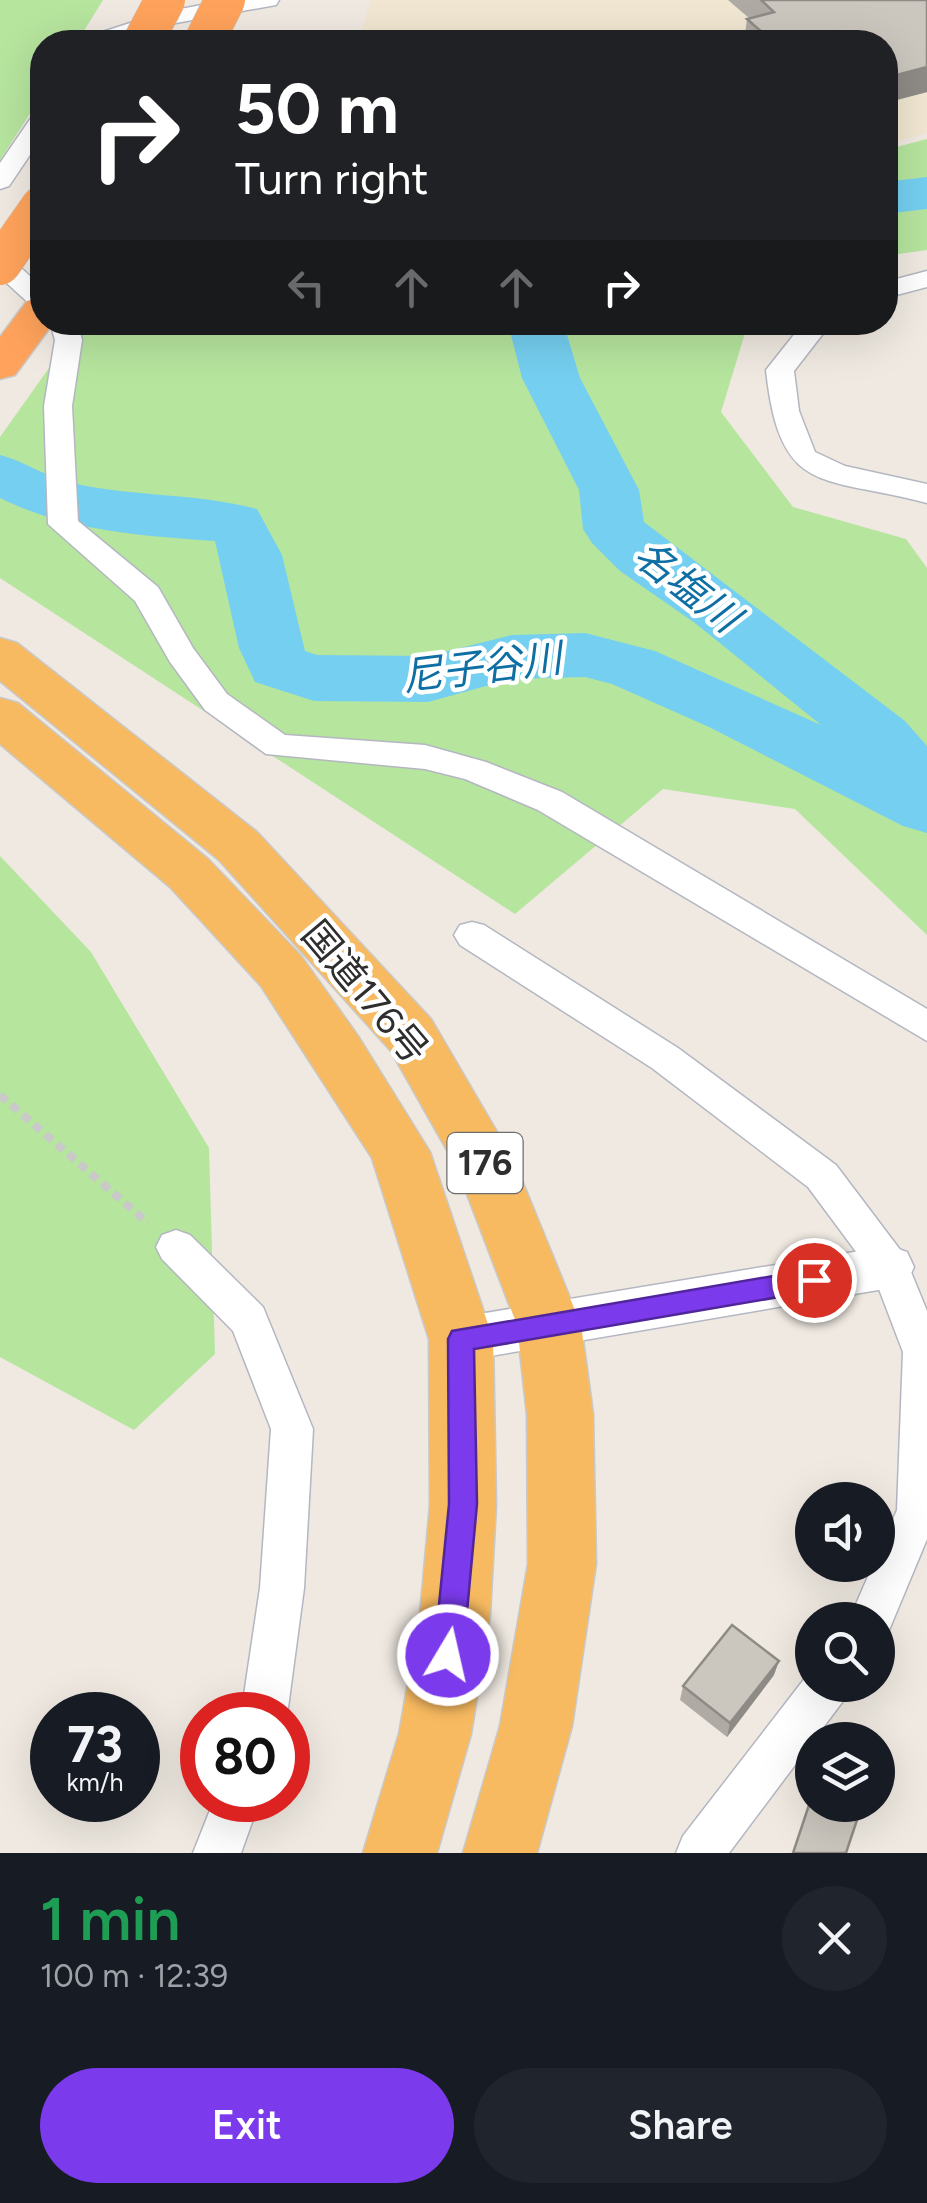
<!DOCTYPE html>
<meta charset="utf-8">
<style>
:root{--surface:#171b24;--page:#20242c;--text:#f1f3f6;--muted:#9ea1a6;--accent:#7c3aed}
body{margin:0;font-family:Figtree,"Noto Sans JP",sans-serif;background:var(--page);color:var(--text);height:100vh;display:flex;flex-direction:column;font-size:38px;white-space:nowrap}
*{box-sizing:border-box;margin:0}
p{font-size:32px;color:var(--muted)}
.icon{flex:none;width:55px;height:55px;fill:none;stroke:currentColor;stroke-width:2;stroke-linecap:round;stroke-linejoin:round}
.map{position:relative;height:1853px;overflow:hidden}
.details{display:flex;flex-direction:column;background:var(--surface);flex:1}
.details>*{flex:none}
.top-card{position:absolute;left:30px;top:30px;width:868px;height:305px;border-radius:40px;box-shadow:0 10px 40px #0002;background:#202124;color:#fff;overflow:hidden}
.fabs{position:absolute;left:795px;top:1482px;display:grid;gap:20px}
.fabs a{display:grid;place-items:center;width:100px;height:100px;border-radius:50%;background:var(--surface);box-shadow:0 10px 40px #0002;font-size:50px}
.speed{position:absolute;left:30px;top:1692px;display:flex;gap:20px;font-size:50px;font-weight:700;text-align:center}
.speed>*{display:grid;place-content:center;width:130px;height:130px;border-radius:50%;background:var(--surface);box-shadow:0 10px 40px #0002;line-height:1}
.speed small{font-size:25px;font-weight:400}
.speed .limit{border:15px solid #d22;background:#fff;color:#111}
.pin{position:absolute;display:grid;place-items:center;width:85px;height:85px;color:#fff;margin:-42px;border:5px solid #fff;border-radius:50%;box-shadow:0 2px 10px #0007}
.me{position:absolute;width:110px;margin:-55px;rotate:9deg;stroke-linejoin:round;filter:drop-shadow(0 0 8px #0008)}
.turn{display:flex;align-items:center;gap:35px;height:210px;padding:0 40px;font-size:45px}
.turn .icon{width:130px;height:130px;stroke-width:2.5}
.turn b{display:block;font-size:70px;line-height:85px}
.lanes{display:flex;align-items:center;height:95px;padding:0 40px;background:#0003;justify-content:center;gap:50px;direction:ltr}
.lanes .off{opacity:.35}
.round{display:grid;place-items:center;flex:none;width:105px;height:105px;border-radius:52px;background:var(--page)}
.summary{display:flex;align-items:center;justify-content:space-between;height:170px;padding:0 40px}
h1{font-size:60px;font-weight:600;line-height:75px;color:#1e9e55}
.cta{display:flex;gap:20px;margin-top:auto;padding:20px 40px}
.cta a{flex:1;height:115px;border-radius:60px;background:var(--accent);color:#fff;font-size:40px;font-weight:600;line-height:115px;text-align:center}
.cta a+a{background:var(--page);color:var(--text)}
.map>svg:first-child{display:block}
.education{fill:#f0e6d1}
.green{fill:#b6e59e}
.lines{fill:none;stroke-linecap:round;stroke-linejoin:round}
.river{fill:#75cff0;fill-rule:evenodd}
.minor-casing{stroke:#b4b7c1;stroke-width:3}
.tertiary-casing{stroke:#b4b7c1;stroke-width:3}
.trunk-casing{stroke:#c9c9c9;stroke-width:3}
.motorway-casing{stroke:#c9c9c9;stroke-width:3}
.path{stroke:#c9c9c9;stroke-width:8;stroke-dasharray:9 6;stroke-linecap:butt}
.minor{fill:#fff;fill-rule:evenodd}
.tertiary{fill:#fff;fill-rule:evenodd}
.trunk{fill:#f8ba60;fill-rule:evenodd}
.motorway{fill:#ffa35c;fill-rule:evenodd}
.motorway-bridge-casing{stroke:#c9c9c9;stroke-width:41;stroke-linecap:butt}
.motorway-bridge{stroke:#ffa35c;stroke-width:40}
.wall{fill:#afaba4}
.shaded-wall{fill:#8e8b86}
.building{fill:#cbc7bf;stroke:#8e8b86;stroke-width:2.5}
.route{fill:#7c3aed;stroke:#51269a;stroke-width:2.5}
.labels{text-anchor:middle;stroke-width:9;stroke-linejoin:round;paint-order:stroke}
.shield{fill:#fff;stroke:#6d6d6d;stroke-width:2.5}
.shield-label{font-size:35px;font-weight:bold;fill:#2e2e2e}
.street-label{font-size:38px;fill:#2e2e2e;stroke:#fff}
.water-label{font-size:40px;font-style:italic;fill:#0d6fa3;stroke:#fff}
</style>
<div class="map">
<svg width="927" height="1853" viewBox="0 0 927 1853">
<rect width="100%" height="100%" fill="#efe9e1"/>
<polygon class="education" points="371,0 927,0 927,133 885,144 885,42 358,42"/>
<g class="green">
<polygon points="0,0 103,0 77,42 42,42 42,95 0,160"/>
<polygon points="927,139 927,250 885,256 885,150"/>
<polygon points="81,323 753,323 746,330 721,412 793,507 906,539 927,568 927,935 795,809 663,789 515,914 0,578 0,437"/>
<polygon points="0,856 91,952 209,1148 215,1354 134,1430 0,1357"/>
</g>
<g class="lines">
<g class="river">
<polygon points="927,177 927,209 885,214 885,182"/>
<path d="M518 322H574L567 335 580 378 639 490 644 522 905 721 927 746V833L903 826 709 727 612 684 585 677 512 679 428 702 314 701 255 682 239 648 215 541C143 536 66 531 0 498V455C25 461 47 478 72 483 133 497 197 493 257 509L282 555 305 651 317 655 428 656 512 635 585 633 655 651 821 725 695 623 620 571 592 543 583 529 579 490 522 378 511 335Z"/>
</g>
<g class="minor-casing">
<g id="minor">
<polygon points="229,0 279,0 276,5 176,23 117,42 83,42 87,37 164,12"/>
<polygon points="42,113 42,137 9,186 0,189 0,163 33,115"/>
<polygon points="0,255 9,257 42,287 42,309 33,307 0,277"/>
<polygon points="927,271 927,287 885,298 885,282"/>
<polygon points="50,322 77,322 82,340 72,406 78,521 158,587 193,648 227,694 285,735 425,745 486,762 562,792 927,1009 927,1041 538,810 465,779 425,769 266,754 205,710 170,662 135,601 48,524 44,406 55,340"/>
<path d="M804 322H832L794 371 799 411 815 452 845 466 927 484V503C822 475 780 498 766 370Z"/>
<polygon points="472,922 484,925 678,1048 836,1165 904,1255 927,1311 927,1539 887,1635 878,1639 878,1620 849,1620 873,1565 878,1565 878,1554 897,1510 903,1352 874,1276 808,1187 652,1068 460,945 454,935 460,925"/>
<polygon points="176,1230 190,1235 263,1307 313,1429 304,1588 287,1715 241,1715 260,1588 271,1429 233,1331 162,1259 156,1247 162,1235"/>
<polygon points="812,1669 812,1685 850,1685 843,1701 729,1853 676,1853 683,1836"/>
<polygon points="214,1800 260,1800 241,1853 193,1853"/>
</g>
</g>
<g class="tertiary-casing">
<polygon id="tertiary" points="890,1246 907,1252 914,1267 907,1282 890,1288 461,1361 444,1354 436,1339 444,1324 461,1317"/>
</g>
<g class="trunk-casing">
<g id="trunk">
<polygon points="0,638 17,643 257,832 431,1019 514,1161 581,1325 593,1414 596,1564 572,1726 537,1853 463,1853 500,1726 528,1564 527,1414 517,1325 457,1168 391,1051 219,860 0,681"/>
<polygon points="0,698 18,703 208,859 301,956 358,1036 430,1152 493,1339 496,1505 490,1615 471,1734 437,1853 363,1853 399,1734 420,1615 430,1505 429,1339 372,1158 261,986 170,887 0,744"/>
</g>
</g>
<g class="motorway-casing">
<polygon id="motorway" points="42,297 42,322 54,322 15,375 0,379 0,337 27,301"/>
</g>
<polyline class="path" points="0,1095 148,1223"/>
<use href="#minor" class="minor"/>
<use href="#tertiary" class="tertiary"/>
<use href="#trunk" class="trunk"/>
<use href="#motorway" class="motorway"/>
<g class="motorway-bridge-casing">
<g id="motorway-bridge">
<polyline points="143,42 165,0"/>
<polyline points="204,42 225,0"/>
<polyline points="0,265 42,205"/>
</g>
</g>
<use href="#motorway-bridge" class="motorway-bridge"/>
</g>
<g class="wall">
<polygon points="728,0 927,0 927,92 885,103 885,42 744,42 747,19 749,18"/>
<polygon points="774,1675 727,1737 680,1700 683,1686"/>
</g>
<g class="shaded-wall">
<polygon points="927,67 927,92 885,103 885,78"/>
<polygon points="779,1661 774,1675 727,1737 730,1723"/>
</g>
<g class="building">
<polygon points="761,0 927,0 927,67 885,78 885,42 773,42 747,19 774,12"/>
<polygon points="732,1625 779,1661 730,1723 683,1686"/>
<polygon points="812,1796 812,1805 847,1805 860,1811 846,1853 793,1853"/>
</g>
<polygon class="route" points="814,1269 823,1272 827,1280 823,1288 814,1291 474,1349 477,1504 463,1655 459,1665 448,1669 438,1665 434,1655 449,1504 448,1339 452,1331"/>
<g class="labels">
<rect class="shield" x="447.5" y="1133" width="75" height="60" rx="8"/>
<g class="shield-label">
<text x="485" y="1175">176</text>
</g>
<g class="street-label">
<text transform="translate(365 992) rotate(50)" y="13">国道176号</text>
</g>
<g class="water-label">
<text transform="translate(687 586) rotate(38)" y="14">名塩川</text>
<text transform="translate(482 667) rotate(-7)" y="14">尼子谷川</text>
</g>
</g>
</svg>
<div class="fabs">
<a><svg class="icon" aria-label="sound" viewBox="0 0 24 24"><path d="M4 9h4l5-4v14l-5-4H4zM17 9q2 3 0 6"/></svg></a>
<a><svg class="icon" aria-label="search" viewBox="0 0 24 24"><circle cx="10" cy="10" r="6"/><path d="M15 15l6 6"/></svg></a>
<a><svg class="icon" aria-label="layers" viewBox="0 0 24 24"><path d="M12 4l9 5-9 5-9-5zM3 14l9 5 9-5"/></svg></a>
</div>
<div class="speed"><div>73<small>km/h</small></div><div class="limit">80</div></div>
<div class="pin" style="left:814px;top:1280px;background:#d93025"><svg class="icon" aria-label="arrive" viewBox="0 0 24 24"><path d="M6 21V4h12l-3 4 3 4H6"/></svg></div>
<svg class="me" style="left:448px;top:1655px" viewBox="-20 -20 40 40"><circle r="17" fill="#7c3aed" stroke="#fff" stroke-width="3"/><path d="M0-11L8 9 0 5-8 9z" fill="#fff"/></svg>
<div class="top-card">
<div class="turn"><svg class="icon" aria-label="right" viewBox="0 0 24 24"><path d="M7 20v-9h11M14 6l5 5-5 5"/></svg><div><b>50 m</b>Turn right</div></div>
<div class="lanes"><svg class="icon off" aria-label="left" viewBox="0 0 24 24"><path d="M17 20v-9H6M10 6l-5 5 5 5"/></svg><svg class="icon off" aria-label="ahead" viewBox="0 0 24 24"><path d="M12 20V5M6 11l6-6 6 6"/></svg><svg class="icon off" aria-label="ahead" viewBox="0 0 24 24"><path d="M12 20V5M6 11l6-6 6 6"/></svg><svg class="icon" aria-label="right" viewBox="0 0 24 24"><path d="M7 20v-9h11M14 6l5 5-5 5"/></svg></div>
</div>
</div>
<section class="details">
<div class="summary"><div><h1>1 min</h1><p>100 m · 12:39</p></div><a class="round"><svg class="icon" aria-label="close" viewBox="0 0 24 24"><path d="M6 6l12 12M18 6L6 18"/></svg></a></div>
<div class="cta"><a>Exit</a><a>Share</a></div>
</section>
